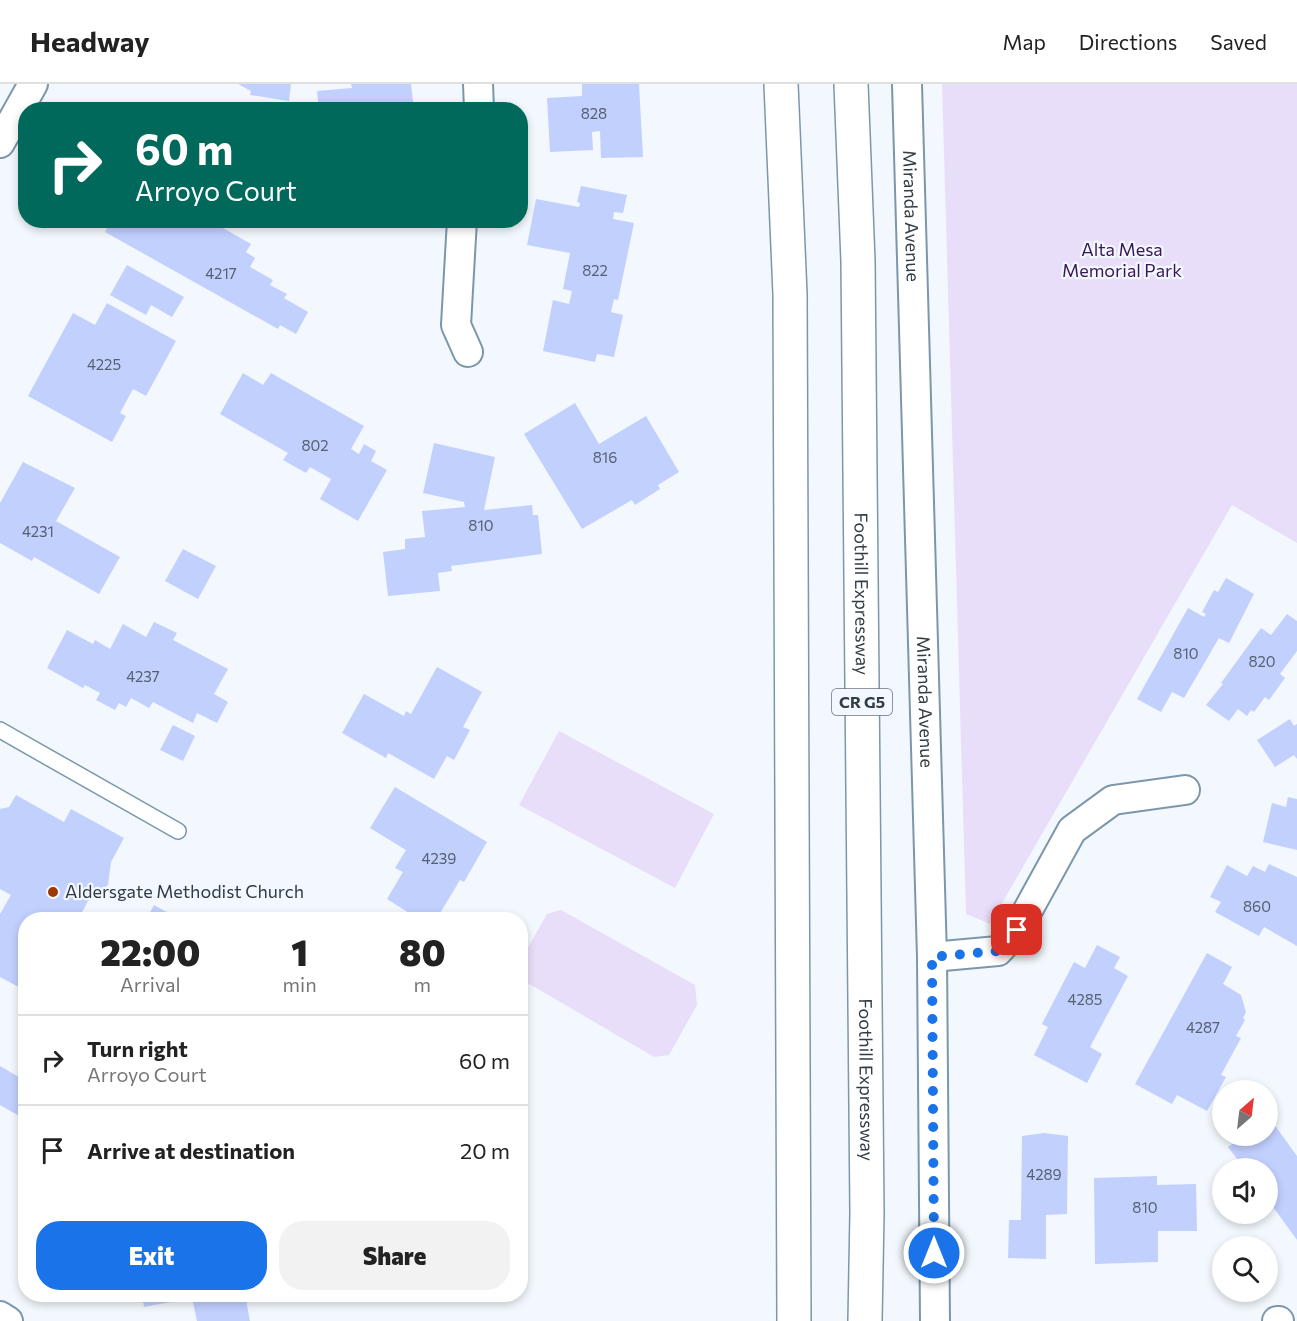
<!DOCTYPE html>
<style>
:root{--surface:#fff;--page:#f2f2f2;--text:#222;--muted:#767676;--line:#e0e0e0;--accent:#1a73e8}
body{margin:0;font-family:Commissioner,sans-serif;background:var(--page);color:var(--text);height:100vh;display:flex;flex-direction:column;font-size:22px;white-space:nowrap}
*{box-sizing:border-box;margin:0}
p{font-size:20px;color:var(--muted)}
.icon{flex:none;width:33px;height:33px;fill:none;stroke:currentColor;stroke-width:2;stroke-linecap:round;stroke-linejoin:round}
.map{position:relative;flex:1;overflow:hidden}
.side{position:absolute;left:18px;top:828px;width:510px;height:390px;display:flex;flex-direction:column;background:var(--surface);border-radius:24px;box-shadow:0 3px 9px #0003}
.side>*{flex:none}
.top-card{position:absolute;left:18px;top:18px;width:510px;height:126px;border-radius:24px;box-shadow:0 3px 9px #0003;background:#00695c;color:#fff;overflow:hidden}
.needle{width:39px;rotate:28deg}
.buttons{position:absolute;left:1212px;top:996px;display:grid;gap:12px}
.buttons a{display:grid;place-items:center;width:66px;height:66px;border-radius:50%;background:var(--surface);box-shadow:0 3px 9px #0003;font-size:30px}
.pin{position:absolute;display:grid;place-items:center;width:51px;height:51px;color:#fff;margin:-26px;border-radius:12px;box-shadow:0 3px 9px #0006}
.me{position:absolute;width:66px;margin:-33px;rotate:0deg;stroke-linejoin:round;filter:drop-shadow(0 0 4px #0008)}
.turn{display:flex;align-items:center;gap:21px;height:126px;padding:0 18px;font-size:27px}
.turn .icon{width:78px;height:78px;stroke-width:2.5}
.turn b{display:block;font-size:42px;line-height:51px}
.eta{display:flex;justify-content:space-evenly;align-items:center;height:102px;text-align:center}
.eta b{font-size:36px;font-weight:800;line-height:42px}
.button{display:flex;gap:12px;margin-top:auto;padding:12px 18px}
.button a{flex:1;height:69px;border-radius:24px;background:var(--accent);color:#fff;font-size:24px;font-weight:800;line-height:69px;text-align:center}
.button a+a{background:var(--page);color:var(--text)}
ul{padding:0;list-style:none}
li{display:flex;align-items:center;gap:18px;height:90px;padding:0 18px;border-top:2px solid var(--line)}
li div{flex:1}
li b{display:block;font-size:22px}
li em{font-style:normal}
header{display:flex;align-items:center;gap:36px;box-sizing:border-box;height:84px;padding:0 30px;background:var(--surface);border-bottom:2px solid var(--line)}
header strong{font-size:28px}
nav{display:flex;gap:33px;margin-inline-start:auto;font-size:21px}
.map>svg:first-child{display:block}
.green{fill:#e9def9}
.building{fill:#c2d0fe}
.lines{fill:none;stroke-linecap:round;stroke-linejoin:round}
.service-casing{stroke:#7c97ab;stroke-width:18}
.minor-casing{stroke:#7c97ab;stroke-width:32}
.trunk-casing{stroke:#7c97ab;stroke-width:36}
.service{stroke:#fff;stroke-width:15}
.minor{stroke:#fff;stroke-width:28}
.trunk{stroke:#fff;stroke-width:33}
.route{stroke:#1a73e8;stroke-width:10;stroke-dasharray:0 18}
.poi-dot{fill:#9c3802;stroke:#f2f8fd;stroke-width:2}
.labels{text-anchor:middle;stroke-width:4.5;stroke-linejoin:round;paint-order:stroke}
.number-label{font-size:15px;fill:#556172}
.shield{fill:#f2f8fd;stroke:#6b747c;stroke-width:1.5}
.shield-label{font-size:16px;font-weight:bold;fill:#313c44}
.street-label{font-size:18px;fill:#313c44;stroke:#f2f8fd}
.park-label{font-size:18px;fill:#391759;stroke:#f2f8fd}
.poi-label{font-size:18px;fill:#313c44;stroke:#f2f8fd;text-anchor:start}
</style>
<header>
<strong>Headway</strong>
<nav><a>Map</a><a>Directions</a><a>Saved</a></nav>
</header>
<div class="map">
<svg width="1297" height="1237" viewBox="0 0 1297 1237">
<rect width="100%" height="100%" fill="#f2f8fd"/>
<g class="green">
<polygon points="942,0 1297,0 1297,459 1232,421 990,840 966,830"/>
<polygon points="559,647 714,730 675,804 519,721"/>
<polygon points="561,826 695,901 697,921 669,971 654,973 521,895 521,876 547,830"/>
</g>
<g class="building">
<polygon points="238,0 291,0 289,17 250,11 251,7"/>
<polygon points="351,0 411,0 414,26 319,26 317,7 352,4"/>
<polygon points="582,0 639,0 643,73 601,74 600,47 592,48 593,66 550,68 547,14 582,12"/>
<polygon points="581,102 627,111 623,129 614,128 613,135 634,139 618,216 614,215 611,228 623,231 614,273 597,270 595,278 543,267 553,216 569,220 572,207 563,205 570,169 527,161 536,115 579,123 580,119 577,118"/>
<polygon points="112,136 225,136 221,143 251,160 246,168 255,174 250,183 273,196 270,201 287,210 284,214 308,228 296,250 280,241 278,245 105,148"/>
<polygon points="127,181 184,213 172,233 151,221 146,231 110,211"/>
<polygon points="107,219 176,257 146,312 133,305 120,329 126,332 112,358 28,312 73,229 95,241"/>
<polygon points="243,289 263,301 271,289 364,342 351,365 359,370 364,360 376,367 371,377 387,386 358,437 320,415 331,395 310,383 306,389 283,376 288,369 220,330"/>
<polygon points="575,319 599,360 646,332 679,388 658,401 660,405 635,421 632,416 582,445 524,350"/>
<polygon points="434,359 495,373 484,426 532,421 533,431 538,431 542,470 451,482 452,487 438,489 440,507 388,512 383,468 405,465 405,455 425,453 422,427 465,423 464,418 423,409"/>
<polygon points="23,378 75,404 56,437 120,473 99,510 34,473 32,477 0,459 0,419"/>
<polygon points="183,465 216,482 198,515 165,497"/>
<polygon points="1226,494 1254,510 1229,559 1219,554 1184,614 1172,608 1161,628 1137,615 1188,524 1204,533 1206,530 1202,528 1214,506 1218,508"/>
<polygon points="1287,530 1297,537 1297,567 1280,590 1285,594 1269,616 1265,613 1254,628 1251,626 1247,632 1238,625 1229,637 1206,621 1223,600 1221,599 1261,544 1271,551"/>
<polygon points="154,538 177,549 173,556 228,585 214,610 228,618 217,639 197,629 193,639 153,618 149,624 131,614 126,623 119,619 115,626 96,616 100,609 85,601 83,604 47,584 67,546 93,560 95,556 110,565 123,540 146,553"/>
<polygon points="437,583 482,608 463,643 470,646 454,676 447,672 434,695 388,669 386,674 342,649 364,610 404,632 406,627 411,630"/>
<polygon points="1290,635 1294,642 1297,640 1297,675 1294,671 1275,683 1257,656"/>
<polygon points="173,641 195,652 183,677 160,666"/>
<polygon points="395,703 487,758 464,798 460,796 436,836 420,836 387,815 403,788 395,784 406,766 370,744"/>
<polygon points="16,711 64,738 71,725 124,754 111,778 108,801 88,817 78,836 26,836 26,907 0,893 0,830 11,811 0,805 0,725 9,723"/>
<polygon points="1288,713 1297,715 1297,766 1263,758 1272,719 1286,723"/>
<polygon points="1269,780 1297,793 1297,862 1264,843 1259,852 1215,828 1221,818 1210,813 1227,781 1247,792 1253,782 1265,788"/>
<polygon points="154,821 181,836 146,836"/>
<polygon points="1097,861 1120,873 1114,884 1128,892 1090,963 1102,970 1087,999 1034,971 1048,943 1042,940 1074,878 1085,884"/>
<polygon points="1207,869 1232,883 1223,900 1241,911 1246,928 1243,934 1245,936 1236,952 1241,954 1221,991 1226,993 1207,1027 1177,1011 1172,1020 1135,1000"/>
<polygon points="0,982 26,997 26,1036 0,1021"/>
<polygon points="1268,1032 1297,1072 1297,1156 1268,1116 1268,1084 1244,1084 1228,1063 1244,1052 1268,1052"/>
<polygon points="1044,1049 1068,1052 1067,1130 1046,1131 1046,1175 1008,1174 1009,1136 1021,1136 1022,1052"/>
<polygon points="1157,1092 1157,1101 1196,1100 1197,1147 1158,1147 1158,1178 1095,1180 1094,1094"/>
<polygon points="142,1210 245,1210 250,1237 197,1237 192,1214 144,1223"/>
</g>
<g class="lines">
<g class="service-casing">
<polyline id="service" points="0,646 178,747"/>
</g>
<g class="minor-casing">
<g id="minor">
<polyline points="478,0 479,26"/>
<path id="s1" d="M907 0 932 873 935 1237"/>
<polyline points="0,59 33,0"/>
<polyline points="462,136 456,241 468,268"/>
<polyline points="932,873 998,867 1017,846 1072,746 1113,716 1185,706"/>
<polyline points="0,1232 8,1237"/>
<polyline points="1277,1237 1279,1237"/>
</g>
</g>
<g class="trunk-casing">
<g id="trunk">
<polyline points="781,0 790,210 794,1237"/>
<path id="s2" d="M851 0 858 177 867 1129 865 1237"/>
</g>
</g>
<use href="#service" class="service"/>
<use href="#minor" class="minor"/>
<use href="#trunk" class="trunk"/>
</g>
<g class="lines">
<polyline class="route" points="934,1169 932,873 998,867 1017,846"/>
</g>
<circle class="poi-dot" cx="53" cy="808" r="6"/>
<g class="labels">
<g class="number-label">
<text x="594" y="35">828</text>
<text x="595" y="192">822</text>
<text x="221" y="195">4217</text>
<text x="104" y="286">4225</text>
<text x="315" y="367">802</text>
<text x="605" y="379">816</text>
<text x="481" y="447">810</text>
<text x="38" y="453">4231</text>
<text x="1186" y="575">810</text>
<text x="1262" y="583">820</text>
<text x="143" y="598">4237</text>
<text x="439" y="780">4239</text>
<text x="1257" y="828">860</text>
<text x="1085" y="921">4285</text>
<text x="1203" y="949">4287</text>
<text x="1044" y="1096">4289</text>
<text x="1145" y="1129">810</text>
</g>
<rect class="shield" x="832" y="605" width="60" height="26" rx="4.5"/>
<g class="shield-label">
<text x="862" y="624">CR G5</text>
</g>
<g class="street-label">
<text dy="6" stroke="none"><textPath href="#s1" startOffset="132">Miranda Avenue</textPath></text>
<text dy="6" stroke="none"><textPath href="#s2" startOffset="510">Foothill Expressway</textPath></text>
<text dy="6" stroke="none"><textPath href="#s1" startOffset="618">Miranda Avenue</textPath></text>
<text dy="6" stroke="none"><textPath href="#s2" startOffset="996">Foothill Expressway</textPath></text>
</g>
<g class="park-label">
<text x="1122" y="172">Alta Mesa<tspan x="1122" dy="21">Memorial Park</tspan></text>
</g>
<g class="poi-label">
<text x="65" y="814">Aldersgate Methodist Church</text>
</g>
</g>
</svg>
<div class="buttons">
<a><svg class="needle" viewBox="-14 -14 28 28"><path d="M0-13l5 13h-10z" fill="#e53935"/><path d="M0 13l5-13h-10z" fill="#767676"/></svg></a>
<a><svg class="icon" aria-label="sound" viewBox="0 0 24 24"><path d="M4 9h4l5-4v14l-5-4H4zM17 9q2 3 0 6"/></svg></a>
<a><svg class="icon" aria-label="search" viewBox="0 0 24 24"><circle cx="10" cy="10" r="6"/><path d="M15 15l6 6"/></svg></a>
</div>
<div class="pin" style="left:1017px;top:846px;background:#d93025"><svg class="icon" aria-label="arrive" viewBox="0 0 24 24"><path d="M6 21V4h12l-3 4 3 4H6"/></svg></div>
<svg class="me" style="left:934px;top:1169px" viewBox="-20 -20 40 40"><circle r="17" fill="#1a73e8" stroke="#fff" stroke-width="3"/><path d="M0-11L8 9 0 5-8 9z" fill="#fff"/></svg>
<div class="top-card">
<div class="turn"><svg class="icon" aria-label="right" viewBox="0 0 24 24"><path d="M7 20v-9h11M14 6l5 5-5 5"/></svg><div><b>60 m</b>Arroyo Court</div></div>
</div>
<section class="side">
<div class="eta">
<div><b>22:00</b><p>Arrival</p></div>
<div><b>1</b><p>min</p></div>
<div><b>80</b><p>m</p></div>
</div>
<ul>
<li><svg class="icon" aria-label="right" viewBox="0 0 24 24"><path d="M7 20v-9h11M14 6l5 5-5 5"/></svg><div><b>Turn right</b><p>Arroyo Court</p></div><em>60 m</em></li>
<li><svg class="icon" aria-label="arrive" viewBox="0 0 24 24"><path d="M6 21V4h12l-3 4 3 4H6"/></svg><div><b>Arrive at destination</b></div><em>20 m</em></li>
</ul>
<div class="button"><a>Exit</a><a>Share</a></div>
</section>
</div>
